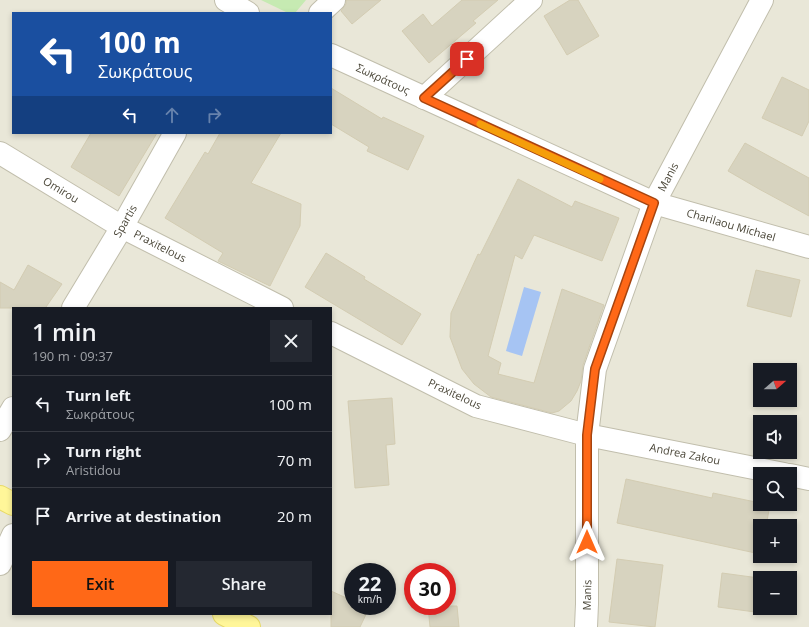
<!DOCTYPE html>
<meta charset="utf-8">
<style>
:root{--surface:#171b24;--page:#242831;--text:#f1f3f6;--muted:#9ea1a6;--line:#363941;--accent:#ff6817}
body{margin:0;font-family:"Open Sans",sans-serif;background:var(--page);color:var(--text);height:100vh;display:flex;flex-direction:column;font-size:15px;white-space:nowrap}
*{box-sizing:border-box;margin:0}
p{font-size:13px;color:var(--muted)}
.icon{flex:none;width:22px;height:22px;fill:none;stroke:currentColor;stroke-width:2;stroke-linecap:round;stroke-linejoin:round}
.map{position:relative;flex:1;overflow:hidden}
.side{position:absolute;left:12px;top:307px;width:320px;height:308px;display:flex;flex-direction:column;background:var(--surface);border-radius:0px;box-shadow:0 2px 6px #0003}
.side>*{flex:none}
.guide{position:absolute;left:12px;top:12px;width:320px;height:122px;border-radius:0px;box-shadow:0 2px 6px #0003;background:#1a4fa0;color:#fff;overflow:hidden}
.needle{width:26px;rotate:70deg}
.tools{position:absolute;left:753px;top:363px;display:grid;gap:8px}
.tools a{display:grid;place-items:center;width:44px;height:44px;border-radius:0px;background:var(--surface);box-shadow:0 2px 6px #0003;font-size:20px}
.speed{position:absolute;left:344px;top:563px;display:flex;gap:8px;font-size:20px;font-weight:700;text-align:center}
.speed>*{display:grid;place-content:center;width:52px;height:52px;border-radius:50%;background:var(--surface);box-shadow:0 2px 6px #0003;line-height:1}
.speed small{font-size:10px;font-weight:400}
.speed .limit{border:6px solid #d22;background:#fff;color:#111}
.pin{position:absolute;display:grid;place-items:center;width:34px;height:34px;color:#fff;margin:-17px;border-radius:8px;box-shadow:0 2px 6px #0006}
.me{position:absolute;width:44px;margin:-22px;rotate:0deg;stroke-linejoin:round;filter:drop-shadow(0 0 3px #0008)}
.turn{display:flex;align-items:center;gap:14px;height:84px;padding:0 20px;font-size:18px}
.turn .icon{width:52px;height:52px;stroke-width:2.5}
.turn b{display:block;font-size:28px;line-height:34px}
.lanes{display:flex;align-items:center;height:38px;padding:0 20px;background:#0003;justify-content:center;gap:20px;direction:ltr}
.lanes .off{opacity:.35}
.round{display:grid;place-items:center;flex:none;width:42px;height:42px;border-radius:0px;background:var(--page)}
.head{display:flex;align-items:center;justify-content:space-between;height:68px;padding:0 20px}
h1{font-size:24px;font-weight:600;line-height:30px}
.button{display:flex;gap:8px;margin-top:auto;padding:8px 20px}
.button a{flex:1;height:46px;border-radius:0px;background:var(--accent);color:#111;font-size:16px;font-weight:600;line-height:46px;text-align:center}
.button a+a{background:var(--page);color:var(--text)}
ul{padding:0;list-style:none}
li{display:flex;align-items:center;gap:12px;height:56px;padding:0 20px;border-top:1px solid var(--line)}
li div{flex:1}
li b{display:block;font-size:15px}
li em{font-style:normal}
.map>svg:first-child{display:block}
.residential{fill:#e9e7d8;fill-rule:evenodd}
.green{fill:#c6eab2}
.water{fill:#a6c4f3}
.building{fill:#d7d3bf;stroke:#d3ccb2}
.lines{fill:none;stroke-linecap:round;stroke-linejoin:round}
.minor-casing{stroke:#c1beac;stroke-width:24}
.major-casing{stroke:#e8da66;stroke-width:24}
.minor{stroke:#fff;stroke-width:22}
.major{stroke:#fff699;stroke-width:22}
.route-casing{stroke:#a6440f;stroke-width:10}
.route{stroke:#ff6817;stroke-width:7}
.slow{stroke:#f59e0b;stroke-width:7}
.labels{text-anchor:middle;stroke-width:3.5;stroke-linejoin:round;paint-order:stroke}
.street-label{font-size:11px;fill:#4a4638;stroke:#fff}
</style>
<div class="map">
<svg width="809" height="627" viewBox="0 0 809 627">
<rect width="100%" height="100%" fill="#f5f4ea"/>
<path class="residential" d="M0 0H809V627H0ZM13 13H331V133H13ZM13 308H331V614H13ZM760 370H790V400H760ZM760 422H790V452H760ZM760 474H790V504H760ZM760 526H790V556H760ZM353 572H387V606H353ZM413 572H447V606H413ZM760 578H790V608H760Z"/>
<polygon class="green" points="261,0 306,0 295,13 288,13"/>
<polygon class="water" points="524,287 541,292 522,356 506,351"/>
<g class="building">
<polygon points="347,0 381,0 352,24 341,11 346,4 346,1"/>
<polygon points="462,0 498,0 473,21 476,23 429,63 402,31 423,14 432,26"/>
<polygon points="570,0 578,0 599,36 567,55 544,16"/>
<polygon points="782,77 809,90 809,121 802,136 762,118"/>
<polygon points="331,88 382,119 383,117 424,136 408,170 367,151 369,147 331,124"/>
<polygon points="91,133 157,133 119,196 71,167"/>
<polygon points="220,133 281,133 251,183 301,204 300,226 270,286 218,261 223,253 165,218 205,152 208,154"/>
<polygon points="745,143 809,178 809,216 759,189 728,171"/>
<polygon points="518,179 572,207 575,201 619,218 602,261 534,235 522,259 515,255 488,356 501,363 498,374 534,383 562,289 604,305 583,365 581,381 577,391 571,401 559,411 552,413 491,397 474,384 462,369 450,337 451,313 478,254 480,255"/>
<polygon points="326,253 365,277 364,279 421,314 402,345 305,287"/>
<polygon points="28,265 62,284 46,307 48,308 0,308 0,282 14,290"/>
<polygon points="756,270 800,280 791,317 747,306"/>
<polygon points="392,398 395,444 386,445 389,485 355,488 348,401"/>
<polygon points="626,479 712,498 713,493 760,503 760,504 770,505 766,526 760,526 760,554 617,523"/>
<polygon points="617,559 663,565 655,627 609,622"/>
<polygon points="722,573 759,578 755,612 718,607"/>
<polygon points="331,591 353,601 353,606 364,606 369,608 360,627 331,627"/>
<polygon points="428,606 457,606 459,627 430,627"/>
</g>
<g class="lines">
<g class="minor-casing">
<g id="minor">
<polyline points="226,0 248,13"/>
<polyline points="320,13 334,0"/>
<polyline points="331,55 654,203 809,247"/>
<polyline points="424,98 531,0"/>
<polyline points="0,153 122,227 282,308"/>
<polyline points="73,308 122,227 175,133"/>
<polyline points="331,333 476,406 587,435 784,474"/>
<polyline points="0,430 13,408"/>
<polyline points="790,475 809,479"/>
<polyline points="0,564 13,535"/>
<polyline points="586,627 587,604 587,435 595,369 654,203 762,0"/>
</g>
</g>
<g class="major-casing">
<g id="major">
<polyline points="0,497 13,504"/>
<polyline points="224,614 249,627"/>
</g>
</g>
<use href="#minor" class="minor"/>
<use href="#major" class="major"/>
</g>
<g class="lines">
<g class="route-casing">
<polyline id="route" points="467,59 424,98 654,203 595,369 587,435 587,542"/>
</g>
<use href="#route" class="route"/>
<polyline class="slow" points="480,124 600,179"/>
</g>
<g class="labels">
<g class="street-label">
<text transform="translate(383 79) rotate(25)" y="4">Σωκράτους</text>
<text transform="translate(668 177) rotate(-62)" y="4">Manis</text>
<text transform="translate(61 190) rotate(31)" y="4">Omirou</text>
<text transform="translate(125 221) rotate(-60)" y="4">Spartis</text>
<text transform="translate(731 225) rotate(16)" y="4">Charilaou Michael</text>
<text transform="translate(160 246) rotate(27)" y="4">Praxitelous</text>
<text transform="translate(455 394) rotate(25)" y="4">Praxitelous</text>
<text transform="translate(685 454) rotate(11)" y="4">Andrea Zakou</text>
<text transform="translate(587 595) rotate(-89)" y="4">Manis</text>
</g>
</g>
</svg>
<div class="tools">
<a><svg class="needle" viewBox="-14 -14 28 28"><path d="M0-13l5 13h-10z" fill="#e53935"/><path d="M0 13l5-13h-10z" fill="#9ea1a6"/></svg></a>
<a><svg class="icon" aria-label="sound" viewBox="0 0 24 24"><path d="M4 9h4l5-4v14l-5-4H4zM17 9q2 3 0 6"/></svg></a>
<a><svg class="icon" aria-label="search" viewBox="0 0 24 24"><circle cx="10" cy="10" r="6"/><path d="M15 15l6 6"/></svg></a>
<a>+</a>
<a>−</a>
</div>
<div class="speed"><div>22<small>km/h</small></div><div class="limit">30</div></div>
<div class="pin" style="left:467px;top:59px;background:#d93025"><svg class="icon" aria-label="arrive" viewBox="0 0 24 24"><path d="M6 21V4h12l-3 4 3 4H6"/></svg></div>
<svg class="me" style="left:587px;top:542px" viewBox="-20 -20 40 40"><path d="M0-17L14 15 0 8-14 15z" fill="#ff6817" stroke="#fff" stroke-width="4"/></svg>
<div class="guide">
<div class="turn"><svg class="icon" aria-label="left" viewBox="0 0 24 24"><path d="M17 20v-9H6M10 6l-5 5 5 5"/></svg><div><b>100 m</b>Σωκράτους</div></div>
<div class="lanes"><svg class="icon" aria-label="left" viewBox="0 0 24 24"><path d="M17 20v-9H6M10 6l-5 5 5 5"/></svg><svg class="icon off" aria-label="ahead" viewBox="0 0 24 24"><path d="M12 20V5M6 11l6-6 6 6"/></svg><svg class="icon off" aria-label="right" viewBox="0 0 24 24"><path d="M7 20v-9h11M14 6l5 5-5 5"/></svg></div>
</div>
<section class="side">
<div class="head"><div><h1>1 min</h1><p>190 m · 09:37</p></div><a class="round"><svg class="icon" aria-label="close" viewBox="0 0 24 24"><path d="M6 6l12 12M18 6L6 18"/></svg></a></div>
<ul>
<li><svg class="icon" aria-label="left" viewBox="0 0 24 24"><path d="M17 20v-9H6M10 6l-5 5 5 5"/></svg><div><b>Turn left</b><p>Σωκράτους</p></div><em>100 m</em></li>
<li><svg class="icon" aria-label="right" viewBox="0 0 24 24"><path d="M7 20v-9h11M14 6l5 5-5 5"/></svg><div><b>Turn right</b><p>Aristidou</p></div><em>70 m</em></li>
<li><svg class="icon" aria-label="arrive" viewBox="0 0 24 24"><path d="M6 21V4h12l-3 4 3 4H6"/></svg><div><b>Arrive at destination</b></div><em>20 m</em></li>
</ul>
<div class="button"><a>Exit</a><a>Share</a></div>
</section>
</div>
